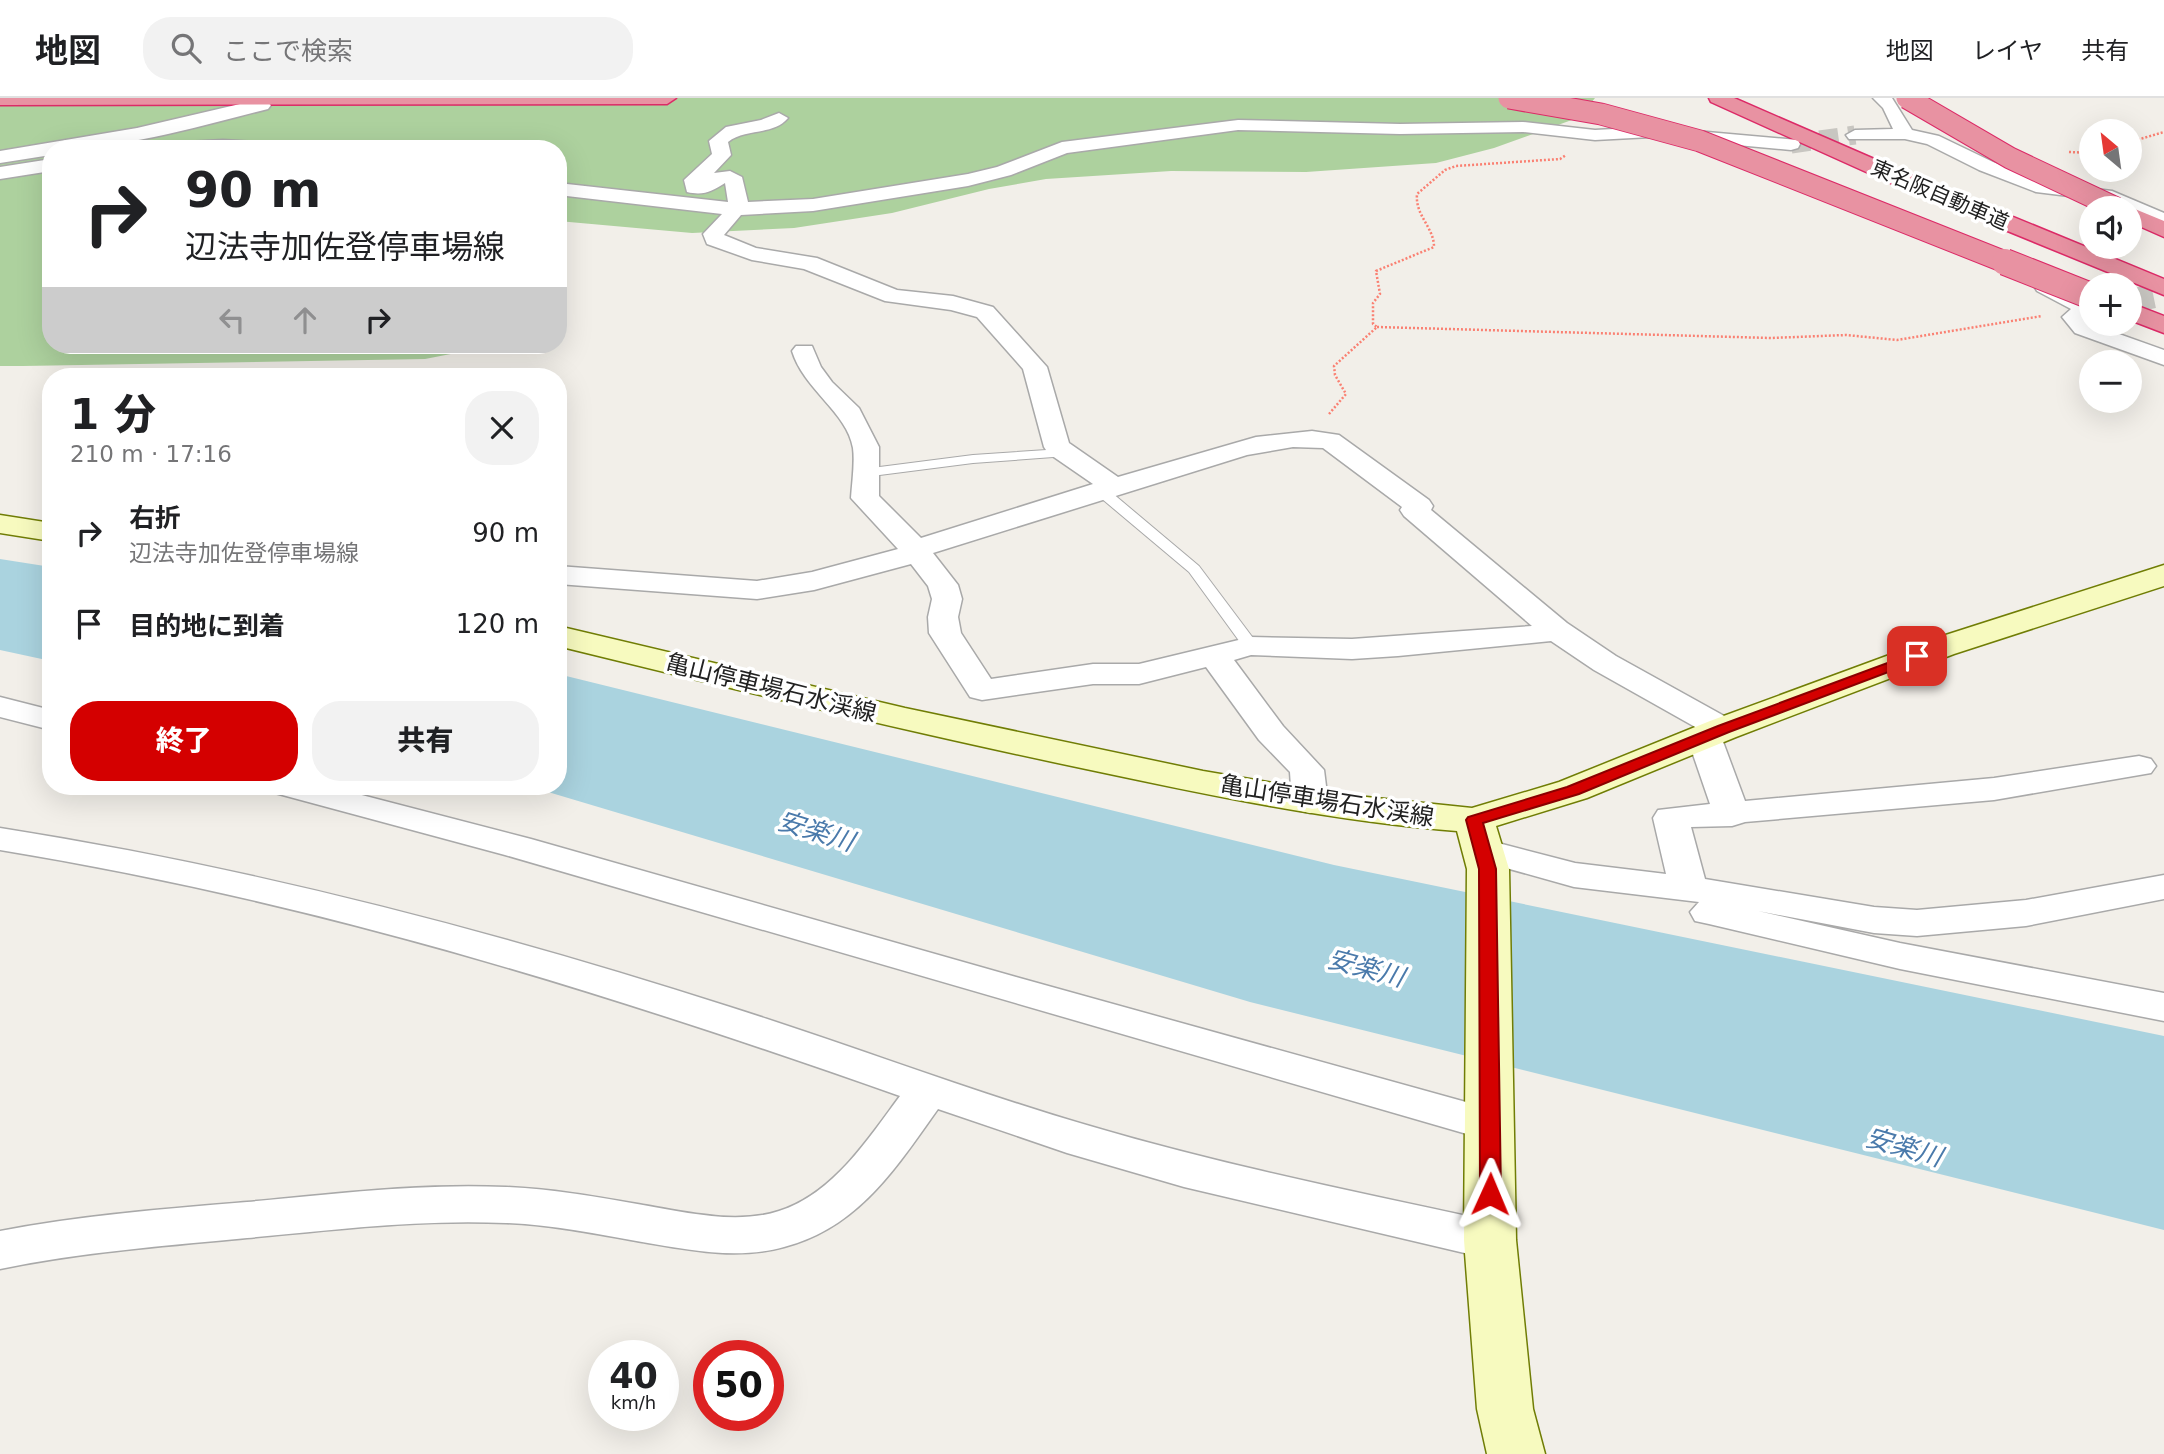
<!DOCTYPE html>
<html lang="ja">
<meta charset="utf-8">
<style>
:root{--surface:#fff;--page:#f2f2f2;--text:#202124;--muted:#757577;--line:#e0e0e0;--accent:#d40000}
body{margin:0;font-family:"DejaVu Sans","Noto Sans JP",sans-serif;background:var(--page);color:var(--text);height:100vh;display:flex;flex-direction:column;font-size:26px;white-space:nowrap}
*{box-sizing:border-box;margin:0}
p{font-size:23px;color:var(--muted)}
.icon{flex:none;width:38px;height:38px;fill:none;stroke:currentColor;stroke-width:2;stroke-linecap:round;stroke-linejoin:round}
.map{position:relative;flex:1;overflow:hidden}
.side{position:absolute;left:42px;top:270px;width:525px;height:427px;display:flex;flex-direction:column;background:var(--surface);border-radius:28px;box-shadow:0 7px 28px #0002}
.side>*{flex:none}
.guide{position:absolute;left:42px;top:42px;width:525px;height:214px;border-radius:28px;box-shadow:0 7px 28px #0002;background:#fff;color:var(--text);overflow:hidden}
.needle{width:46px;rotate:331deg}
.controls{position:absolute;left:2079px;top:21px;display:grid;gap:14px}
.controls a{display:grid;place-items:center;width:63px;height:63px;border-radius:50%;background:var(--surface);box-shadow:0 7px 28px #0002;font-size:35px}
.speed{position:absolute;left:588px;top:1242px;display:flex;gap:14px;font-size:35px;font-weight:700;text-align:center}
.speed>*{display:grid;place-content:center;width:91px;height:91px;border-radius:50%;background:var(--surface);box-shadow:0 7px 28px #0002;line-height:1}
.speed small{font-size:18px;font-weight:400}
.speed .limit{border:10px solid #d22;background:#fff;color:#111}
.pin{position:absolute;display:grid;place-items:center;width:60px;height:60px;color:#fff;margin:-30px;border-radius:14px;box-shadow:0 4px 10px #0006}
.me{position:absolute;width:77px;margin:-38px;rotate:1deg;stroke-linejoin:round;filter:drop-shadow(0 0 5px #0008)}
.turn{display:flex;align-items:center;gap:24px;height:147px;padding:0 28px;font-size:32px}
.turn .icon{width:91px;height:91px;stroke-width:2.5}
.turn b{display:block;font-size:49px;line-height:60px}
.lanes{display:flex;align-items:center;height:66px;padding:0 28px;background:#0003;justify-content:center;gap:35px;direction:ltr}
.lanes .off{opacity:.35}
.round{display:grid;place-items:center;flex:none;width:74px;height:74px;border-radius:28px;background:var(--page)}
.headline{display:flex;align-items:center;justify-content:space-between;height:119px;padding:0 28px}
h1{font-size:42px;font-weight:800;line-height:52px}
.button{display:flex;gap:14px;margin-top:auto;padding:14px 28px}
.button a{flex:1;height:80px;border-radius:28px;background:var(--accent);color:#fff;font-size:28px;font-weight:800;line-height:80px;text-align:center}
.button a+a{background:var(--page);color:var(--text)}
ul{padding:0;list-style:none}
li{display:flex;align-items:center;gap:21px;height:91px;padding:0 28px}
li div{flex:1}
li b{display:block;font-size:26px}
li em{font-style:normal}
header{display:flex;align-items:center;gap:42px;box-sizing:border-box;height:98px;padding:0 35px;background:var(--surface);border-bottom:2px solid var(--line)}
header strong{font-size:33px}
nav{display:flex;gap:38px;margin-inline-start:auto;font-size:24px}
.search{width:490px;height:63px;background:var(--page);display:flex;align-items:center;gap:18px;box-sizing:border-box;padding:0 24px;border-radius:28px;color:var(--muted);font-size:26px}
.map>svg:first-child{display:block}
.forest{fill:#add19e}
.water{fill:#aad3df}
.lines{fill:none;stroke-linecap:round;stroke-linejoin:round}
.minor-tunnel-far1{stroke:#c8c6c1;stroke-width:19;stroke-dasharray:19 10;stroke-linecap:butt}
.minor-tunnel{stroke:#c8c6c1;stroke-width:24;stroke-dasharray:24 12;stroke-linecap:butt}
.service-casing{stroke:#a9a9a9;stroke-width:2}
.minor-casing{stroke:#a9a9a9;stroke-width:3}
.tertiary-casing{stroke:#a9a9a9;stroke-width:3}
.secondary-casing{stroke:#707d05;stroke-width:3}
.motorway-casing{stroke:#dc2a67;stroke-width:3}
.path{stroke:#fa8072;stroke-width:2.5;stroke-dasharray:2 2;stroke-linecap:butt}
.service{fill:#fff;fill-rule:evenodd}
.minor{fill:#fff;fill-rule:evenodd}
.tertiary{fill:#fff;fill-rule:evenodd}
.secondary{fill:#f7fabf;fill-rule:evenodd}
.motorway{fill:#e892a2;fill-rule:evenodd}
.motorway-bridge-far1-casing{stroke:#dc2a67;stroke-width:23;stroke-linecap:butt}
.motorway-bridge-casing{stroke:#dc2a67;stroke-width:28;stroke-linecap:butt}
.motorway-bridge-far1{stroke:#e892a2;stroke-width:21}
.motorway-bridge{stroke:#e892a2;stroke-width:26}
.route{fill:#d40000;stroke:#8a0000;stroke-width:2}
.labels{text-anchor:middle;stroke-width:7;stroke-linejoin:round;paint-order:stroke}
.far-street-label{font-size:21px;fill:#222;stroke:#fff}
.street-label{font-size:24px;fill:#222;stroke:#fff}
.water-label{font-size:26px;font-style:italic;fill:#4a7aab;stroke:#fff}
</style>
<header>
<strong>地図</strong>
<div class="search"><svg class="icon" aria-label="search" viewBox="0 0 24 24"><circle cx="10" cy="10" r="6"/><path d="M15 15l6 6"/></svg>ここで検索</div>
<nav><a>地図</a><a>レイヤ</a><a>共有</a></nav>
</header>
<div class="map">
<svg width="2164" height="1356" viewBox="0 0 2164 1356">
<rect width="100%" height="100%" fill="#f2efe9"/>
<polygon class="forest" points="0,0 1595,0 1580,19 1494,50 1436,65 1306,74 1171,73 1046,81 989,91 892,115 794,130 692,135 558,123 558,51 51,51 51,247 497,247 425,261 23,268 0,268"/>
<g class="water">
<polygon points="0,461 51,469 51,563 0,552"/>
<polygon points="558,576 1334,767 2164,938 2164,1132 1250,904 528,688 558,688"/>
</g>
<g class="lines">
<polyline class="minor-tunnel-far1" points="1791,46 1855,37"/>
<polyline class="minor-tunnel" points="2130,203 2164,196"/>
<g class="service-casing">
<g id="service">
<polygon points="1062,351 1067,352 1067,358 973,365 864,379 857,375 864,371 973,357"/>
<polygon points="1100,388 1105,389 1199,468 1259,548 1257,551 1245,551 1189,474 1095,395 1093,392"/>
</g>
</g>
<g class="minor-casing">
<g id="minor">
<polygon points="1873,0 1892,0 1912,32 1939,38 1993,64 2046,85 2112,93 2164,115 2164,128 2130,115 2130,110 2119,110 2101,102 2036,94 1979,72 1927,46 1905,41 1849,41 1846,37 1855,32 1893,31 1883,10"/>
<path d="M779 15 788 20C773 38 745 30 728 44L731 57 714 75 730 73 742 79 748 104 813 101 968 76 997 69 1062 44 1238 22 1400 26 1523 24 1595 32 1651 29 1798 42 1800 46 1798 50 1791 52 1651 39 1595 42 1523 34 1400 36 1238 32 1067 55 1011 77 968 88 813 113 741 117 724 137 756 150 817 160 897 192 953 198 993 209 1047 269 1069 345 1118 379 1256 339 1312 333 1339 337 1429 402 1433 408 1431 412 1567 525 1616 558 1735 624 1740 631 1735 638 1722 641 1745 703 1994 680 2139 658 2151 661 2156 668 2151 675 1994 702 1745 724 1732 728 1691 729 1705 781 1874 809 1917 812 2026 802 2164 777V801L2026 828 1917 838 1874 835 1758 813 1900 845 2164 895V923L1900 871 1709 826 1695 823 1690 814 1699 804 1574 789 1470 760 1465 752 1470 744 1483 741 1575 765 1666 776 1653 720 1658 712 1710 706 1687 639 1692 632 1697 630 1594 572 1551 543 1398 558 1352 561 1251 557 1234 562 1283 628 1324 672 1328 704 1323 712 1310 715 1297 712 1292 704 1290 674 1259 642 1206 569 1139 586H1093L982 602 970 599 929 535 928 519 932 501 928 488 911 466 814 492 757 501 558 486V468L757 483 812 474 898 451 851 400C852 384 855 365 853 350 847 314 804 292 792 253L796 248H812L821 269 832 284 859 310 879 349V398L921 440 1093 386 1048 355 1044 349 1023 271 977 219 951 212 885 203 804 171 752 162 707 146 703 136 722 116 558 97V85L728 104 725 85C712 93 704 98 687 94L684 82 712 56 709 43 726 29 761 22ZM1293 349 1323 350 1402 409 1400 412 1404 418 1532 528 1352 541 1251 539 1139 566H1093L991 581 961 535 958 519 962 501 958 487 933 455 1247 357Z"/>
<polygon points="223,42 270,45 279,51 159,51 168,45"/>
<polygon points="51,61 51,73 0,81 0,69"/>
<polygon points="2045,181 2091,204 2091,218 2087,221 2091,226 2164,252 2164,267 2075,235 2062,219 2071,211 2037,193 2034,188 2037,183"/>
<polygon points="0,599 51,612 51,632 0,619"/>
<polygon points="269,688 327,688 531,741 1016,879 1491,1011 1507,1015 1513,1027 1507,1039 1491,1043 505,757 275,695"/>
<path d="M0 730C248 769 491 832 730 909 851 947 969 993 1090 1028 1222 1067 1356 1094 1490 1123L1507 1129 1514 1142 1507 1155 1490 1161 1184 1089 1067 1055 938 1011C896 1070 858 1130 784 1149 737 1162 689 1152 642 1144 597 1136 552 1127 506 1125 419 1121 333 1132 247 1140 164 1148 82 1154 0 1171V1133C82 1117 164 1111 247 1104 333 1096 420 1085 506 1089 552 1091 597 1099 643 1107 685 1114 736 1127 779 1113 833 1096 868 1041 900 998 602 893 313 803 0 752Z"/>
</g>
</g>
<g class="tertiary-casing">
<path id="tertiary" d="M261 1 271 7 268 11C197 29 124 51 51 51V57L0 65V53L137 30Z"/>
</g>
<g class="secondary-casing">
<g id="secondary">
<polygon points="0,417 51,425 51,443 0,435"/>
<path d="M2164 467V488L1954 556 1736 639 1587 700 1496 728 1509 771 1516 1142 1533 1311 1545 1356H1487L1477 1311 1464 1142 1467 771 1457 733C1332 723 1208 697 1086 671 909 634 734 591 558 548V528L905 610 1203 673 1338 696 1472 710 1559 684 1710 623 1930 542Z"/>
</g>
</g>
<g class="motorway-casing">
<g id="motorway">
<polygon points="0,0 676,0 667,6 0,7"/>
<polygon points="1709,0 1734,0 1911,77 2164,181 2164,197 1895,87 1711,4"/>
<polygon points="2130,109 2164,123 2164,139 2130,124 2130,110 2126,110"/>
<polygon points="2130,205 2164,218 2164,235 2130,222"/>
</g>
</g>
<g class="path">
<polyline points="2130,44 2164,34"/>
<polyline points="2069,54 2091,55"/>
<polyline points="1377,229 1771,240 1846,237 1897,242 2042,218"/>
<path d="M1329 316 1346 296 1335 277 1334 268 1377 229 1373 226V205L1380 196 1376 173 1434 149C1434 129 1415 118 1417 96L1445 72 1456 68 1560 61 1566 57"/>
</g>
<use href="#service" class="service"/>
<use href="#minor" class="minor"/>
<use href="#tertiary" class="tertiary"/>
<use href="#secondary" class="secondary"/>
<use href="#motorway" class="motorway"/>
<g class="motorway-bridge-far1-casing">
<g id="motorway-bridge-far1">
<polyline points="1509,0 1601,16 1700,43 2010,166"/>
<polyline points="1907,0 2010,60 2116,110"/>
</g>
</g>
<g class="motorway-bridge-casing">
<polyline id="motorway-bridge" points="2005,164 2091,198"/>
</g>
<use href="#motorway-bridge-far1" class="motorway-bridge-far1"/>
<use href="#motorway-bridge" class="motorway-bridge"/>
</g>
<polygon class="route" points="1917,554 1923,555 1925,558 1923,561 1729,634 1579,696 1483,725 1496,771 1501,1096 1498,1101 1490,1104 1483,1101 1480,1096 1479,771 1466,722 1468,719 1567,689 1718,628"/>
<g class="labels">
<g class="far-street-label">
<text transform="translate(1940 97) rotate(23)" y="7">東名阪自動車道</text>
</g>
<g class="street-label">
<text transform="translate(771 590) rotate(14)" y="8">亀山停車場石水渓線</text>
<text transform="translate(1327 703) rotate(9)" y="8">亀山停車場石水渓線</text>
</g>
<g class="water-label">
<text transform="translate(816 733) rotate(17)" y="9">安楽川</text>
<text transform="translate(1366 870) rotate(15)" y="9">安楽川</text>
<text transform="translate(1904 1049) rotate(16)" y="9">安楽川</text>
</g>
</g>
</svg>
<div class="controls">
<a><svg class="needle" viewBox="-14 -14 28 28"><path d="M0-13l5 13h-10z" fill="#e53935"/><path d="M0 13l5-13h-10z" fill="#757577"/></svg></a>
<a><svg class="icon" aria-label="sound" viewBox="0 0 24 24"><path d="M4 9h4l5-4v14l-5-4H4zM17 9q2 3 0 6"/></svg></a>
<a>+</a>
<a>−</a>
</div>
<div class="speed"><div>40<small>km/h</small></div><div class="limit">50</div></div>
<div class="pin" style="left:1917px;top:558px;background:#d93025"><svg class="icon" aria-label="arrive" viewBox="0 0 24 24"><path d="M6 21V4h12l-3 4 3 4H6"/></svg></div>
<svg class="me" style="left:1490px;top:1096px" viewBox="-20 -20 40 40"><path d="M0-17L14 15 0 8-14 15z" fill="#d40000" stroke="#fff" stroke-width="4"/></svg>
<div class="guide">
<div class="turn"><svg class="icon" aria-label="right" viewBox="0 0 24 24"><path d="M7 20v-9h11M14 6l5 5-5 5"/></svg><div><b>90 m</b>辺法寺加佐登停車場線</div></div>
<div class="lanes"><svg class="icon off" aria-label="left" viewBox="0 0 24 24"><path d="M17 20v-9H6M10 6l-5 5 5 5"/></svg><svg class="icon off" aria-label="ahead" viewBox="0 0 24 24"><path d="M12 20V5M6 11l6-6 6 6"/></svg><svg class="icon" aria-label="right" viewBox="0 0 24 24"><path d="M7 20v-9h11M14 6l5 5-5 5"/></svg></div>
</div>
<section class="side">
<div class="headline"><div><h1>1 分</h1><p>210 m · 17:16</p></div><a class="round"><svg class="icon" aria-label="close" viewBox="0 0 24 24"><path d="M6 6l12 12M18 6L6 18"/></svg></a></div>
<ul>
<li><svg class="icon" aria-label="right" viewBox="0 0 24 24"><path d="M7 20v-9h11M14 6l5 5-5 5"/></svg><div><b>右折</b><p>辺法寺加佐登停車場線</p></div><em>90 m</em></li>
<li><svg class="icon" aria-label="arrive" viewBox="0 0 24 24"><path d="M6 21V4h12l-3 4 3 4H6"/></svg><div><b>目的地に到着</b></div><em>120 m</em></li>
</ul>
<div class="button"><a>終了</a><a>共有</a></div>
</section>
</div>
